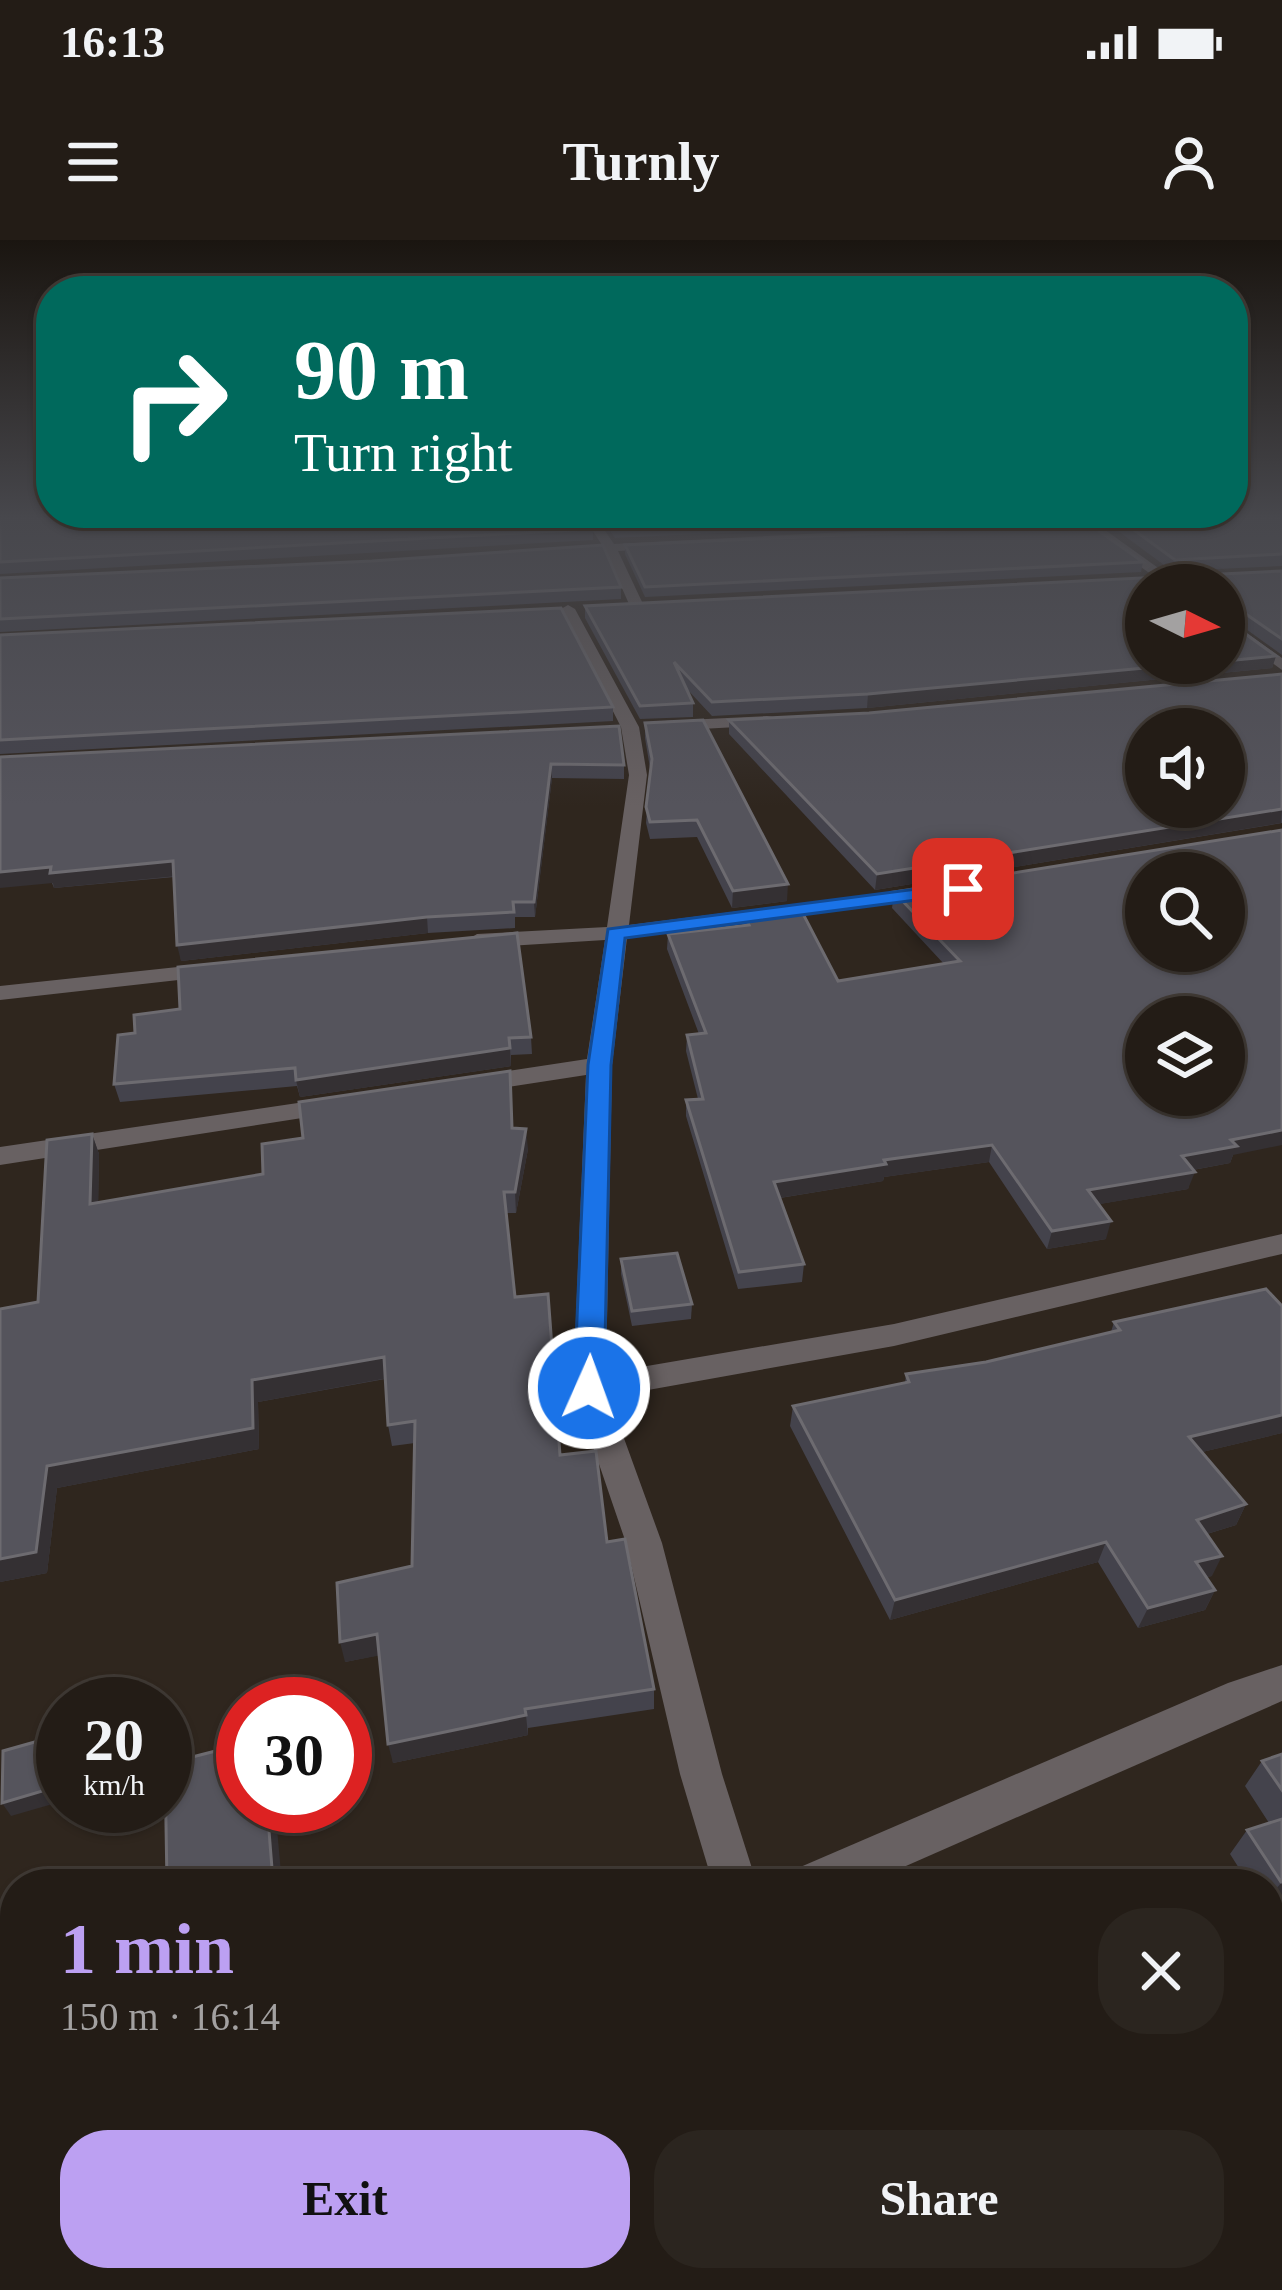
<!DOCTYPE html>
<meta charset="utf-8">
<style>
:root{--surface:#231c16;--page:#2b251f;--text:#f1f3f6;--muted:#a3a1a1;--line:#403a35;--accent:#bca0f2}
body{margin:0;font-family:"Times New Roman",serif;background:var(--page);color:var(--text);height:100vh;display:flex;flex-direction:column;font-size:45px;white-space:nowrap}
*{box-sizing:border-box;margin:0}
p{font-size:39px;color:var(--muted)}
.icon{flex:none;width:66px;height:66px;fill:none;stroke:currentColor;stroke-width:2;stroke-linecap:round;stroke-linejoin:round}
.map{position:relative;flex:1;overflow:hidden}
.drawer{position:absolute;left:0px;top:1629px;width:1284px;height:423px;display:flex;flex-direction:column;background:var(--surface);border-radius:48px 48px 0 0;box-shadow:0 3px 9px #0004,0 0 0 3px var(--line)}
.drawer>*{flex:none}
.top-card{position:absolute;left:36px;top:36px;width:1212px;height:252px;border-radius:48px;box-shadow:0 3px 9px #0004,0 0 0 3px var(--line);background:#00695c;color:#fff;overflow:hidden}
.needle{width:78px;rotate:95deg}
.buttons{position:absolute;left:1125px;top:324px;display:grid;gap:24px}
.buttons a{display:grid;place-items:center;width:120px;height:120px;border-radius:50%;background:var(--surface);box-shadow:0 3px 9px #0004,0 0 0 3px var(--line);font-size:60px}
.speed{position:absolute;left:36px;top:1437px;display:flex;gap:24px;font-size:60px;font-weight:700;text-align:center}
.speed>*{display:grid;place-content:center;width:156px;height:156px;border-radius:50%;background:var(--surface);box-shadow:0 3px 9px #0004,0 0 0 3px var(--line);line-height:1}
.speed small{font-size:30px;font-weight:400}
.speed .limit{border:18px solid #d22;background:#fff;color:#111}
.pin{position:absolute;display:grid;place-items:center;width:102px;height:102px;color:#fff;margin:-51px;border-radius:24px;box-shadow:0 6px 18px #0006}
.me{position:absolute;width:132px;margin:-66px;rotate:2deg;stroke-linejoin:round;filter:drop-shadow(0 0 9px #0008)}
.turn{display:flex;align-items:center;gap:42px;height:252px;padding:0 60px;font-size:54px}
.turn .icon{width:156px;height:156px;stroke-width:2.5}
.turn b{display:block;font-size:84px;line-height:102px}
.round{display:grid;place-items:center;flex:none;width:126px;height:126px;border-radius:48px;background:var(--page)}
.head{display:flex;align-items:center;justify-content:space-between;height:204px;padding:0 60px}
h1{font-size:72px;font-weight:700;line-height:90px;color:var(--accent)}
.primary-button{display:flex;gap:24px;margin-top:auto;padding:24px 60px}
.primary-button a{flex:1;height:138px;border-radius:48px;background:var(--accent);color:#111;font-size:48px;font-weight:700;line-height:138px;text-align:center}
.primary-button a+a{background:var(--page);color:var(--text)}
.status{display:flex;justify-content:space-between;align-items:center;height:84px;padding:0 60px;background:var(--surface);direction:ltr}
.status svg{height:33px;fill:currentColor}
header{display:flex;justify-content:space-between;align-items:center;height:156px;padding:0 60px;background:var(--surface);font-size:54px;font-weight:700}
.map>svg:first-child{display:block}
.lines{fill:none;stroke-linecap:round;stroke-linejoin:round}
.minor{fill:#686162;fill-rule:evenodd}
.wall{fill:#44434c}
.shaded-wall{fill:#343033}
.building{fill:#55545c;stroke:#6d6b70;stroke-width:3;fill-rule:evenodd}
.route{fill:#1a73e8;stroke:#114b97;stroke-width:3}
</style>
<div class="status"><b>16:13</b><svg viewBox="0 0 49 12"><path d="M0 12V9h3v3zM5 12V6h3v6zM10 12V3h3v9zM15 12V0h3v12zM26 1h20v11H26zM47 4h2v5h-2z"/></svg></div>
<header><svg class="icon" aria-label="menu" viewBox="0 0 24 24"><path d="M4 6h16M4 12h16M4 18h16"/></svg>Turnly<svg class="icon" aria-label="person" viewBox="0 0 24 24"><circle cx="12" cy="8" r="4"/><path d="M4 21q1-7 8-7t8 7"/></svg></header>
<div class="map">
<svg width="1282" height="2050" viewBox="0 0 1282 2050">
<rect width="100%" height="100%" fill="#2f261e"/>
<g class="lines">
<g class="minor">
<polygon points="585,279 597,279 614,304 1097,279 1094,282 1182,345 1166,345 1081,284 991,293 618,311 643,364 636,368 629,364 606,312 565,316 559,312 602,305"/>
<polygon points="568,365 575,369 639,487 647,535 629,685 930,647 941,653 930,659 627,698 612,825 606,1133 894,1084 1282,994 1282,1014 894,1106 609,1157 662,1303 722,1534 757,1644 713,1644 680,1534 626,1303 573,1148 586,835 475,852 462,844 475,836 587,819 605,700 477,708 466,701 477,694 607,687 629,535 621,487 561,369"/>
<polygon points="1224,377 1282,418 1282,430 1224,388"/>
<polygon points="767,476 773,477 773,485 665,491 656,486 665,481"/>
<polygon points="215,723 226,730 223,735 0,760 0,746"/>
<polygon points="338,857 351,865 347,871 0,925 0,907"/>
<polygon points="1282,1425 1282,1461 865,1644 792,1644 798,1628 1228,1443"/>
<polygon points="15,1828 15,1878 0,1882 0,1832"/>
</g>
</g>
<g class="wall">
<polygon points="0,279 593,289 593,300 0,334"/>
<polygon points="602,279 1010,279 615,298"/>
<polygon points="1102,279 1282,279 1282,326 1172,331"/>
<polygon points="625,305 1143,322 1141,332 645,357 625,314"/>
<polygon points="1282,331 1282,415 1225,374 1225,379 1276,416 1272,428 867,468 712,476 686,448 693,463 693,477 640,479 585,378 585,366"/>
<polygon points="0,338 621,347 621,359 0,392"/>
<polygon points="0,395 613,467 613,481 0,514"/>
<polygon points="1282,434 1282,583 875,650 729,494 729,480 869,473"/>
<polygon points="645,483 787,661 732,668 697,597 650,599 646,583 650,528 645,498"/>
<polygon points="0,517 624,525 624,539 552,538 535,677 515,677 515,688 428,693 181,721 174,637 54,648"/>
<polygon points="894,652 1233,915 1230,923 1193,930 1188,949 1099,964 1106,999 1047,1009 989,922 884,937 883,941 780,958 804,1024 802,1042 738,1049 686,876 686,860 698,859 686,811 687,795 699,794 667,709 668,694 742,686 743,673 838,741 944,724 892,668"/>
<polygon points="118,795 531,797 532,814 511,815 511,826 300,857 297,846 120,862 114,844"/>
<polygon points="510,831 513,888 528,909 516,973 506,973 515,1057 560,1215 607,1302 654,1449 654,1469 528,1488 528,1495 393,1523 379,1415 345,1422 412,1326 415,1203 392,1206 388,1185 385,1139 258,1162 259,1209 57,1248 47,1333 0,1342 0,1069 38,1062 92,894 99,914 98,962 263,934 303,898"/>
<polygon points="621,1019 692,1064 691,1079 632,1086 621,1034"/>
<polygon points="1114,1082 1282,1193 1202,1212 1246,1264 1236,1285 1207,1294 1212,1336 1206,1337 1215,1350 1205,1370 1138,1388 1098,1322 890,1380 790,1186 793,1166 905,1143 906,1134 986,1122 1111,1092"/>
<polygon points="1282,1514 1282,1658 1269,1663 1269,1644 1249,1644 1230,1614 1247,1590 1269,1583 1245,1546 1262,1521"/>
</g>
<g class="shaded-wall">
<polygon points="1276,416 1272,428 867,468 868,454 1198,423 1224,423 1224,421"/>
<polygon points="551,524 552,538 535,677 534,662"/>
<polygon points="1282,569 1281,583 875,650 877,634"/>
<polygon points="173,621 177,636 54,648 53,643 0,648 0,632 51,627"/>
<polygon points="788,644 787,661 732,668 733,651"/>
<polygon points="427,677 428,693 181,721 177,705"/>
<polygon points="510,808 511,826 300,857 296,840"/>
<polygon points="526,889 528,909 516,973 515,952"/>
<polygon points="1282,890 1282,905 1233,915 1230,923 1176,933 1182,916 1231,900"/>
<polygon points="92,894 99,914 98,985 90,964"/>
<polygon points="992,905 989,922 884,937 883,941 773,959 774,942 884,920"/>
<polygon points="1195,932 1188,949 1083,967 1088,950"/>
<polygon points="1111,981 1106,999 1047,1009 1052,991"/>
<polygon points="384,1117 388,1138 258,1162 259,1209 57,1248 47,1333 0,1342 0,1319 47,1226 252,1140"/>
<polygon points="1282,1175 1282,1193 1181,1217 1189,1197"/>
<polygon points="1246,1264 1236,1285 1187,1300 1197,1280"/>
<polygon points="1106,1302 1098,1322 890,1380 895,1360"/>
<polygon points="1222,1316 1212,1336 1186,1342 1196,1322"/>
<polygon points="1215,1350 1205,1370 1138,1388 1148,1368"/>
<polygon points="377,1394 382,1415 345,1422 340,1402"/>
<polygon points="526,1475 528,1495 393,1523 388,1504"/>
<polygon points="63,1545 63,1561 11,1576 2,1563"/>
<polygon points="267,1566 275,1566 282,1644 262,1644"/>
<polygon points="1282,1642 1282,1658 1269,1663 1269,1657"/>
<polygon points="1282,1781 1282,1786 1280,1789 1269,1793 1269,1786"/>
<polygon points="26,2037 54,2037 53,2050 25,2050"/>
<polygon points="309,2037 320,2037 321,2050 309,2050"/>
</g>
<g class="building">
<polygon points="0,279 586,279 593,289 0,322"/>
<polygon points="609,279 795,279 615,288"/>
<polygon points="1082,279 1143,322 645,347 625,305 993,288"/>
<polygon points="1119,279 1282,279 1282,314 1175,320"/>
<polygon points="603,305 621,347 0,379 0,338 372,321"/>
<polygon points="1282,331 1282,399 1227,361 1225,379 1276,416 1224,421 1224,345 1146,345 1146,423 1198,423 868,454 712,462 674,422 693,463 640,466 585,366"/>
<polygon points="561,368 613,467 0,500 0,395"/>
<path d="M1282 434V569L877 634 729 480 869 473ZM1146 489H1224V567H1146Z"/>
<polygon points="703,480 788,644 733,651 697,580 650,582 646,567 652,519 645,483"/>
<polygon points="619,486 624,525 551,524 534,662 513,662 514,672 427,677 177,705 173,621 50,633 51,627 0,632 0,517"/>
<path d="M1282 590V890L1231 900 1237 906 1182 916 1195 932 1088 950 1111 981 1052 991 992 905 884 920 886 924 774 942 804 1024 739 1032 686 860 703 859 687 795 706 793 668 694 749 685 743 673 799 666 838 741 960 721 894 652ZM1146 633H1224V711H1146ZM1146 777H1224V855H1146Z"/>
<polygon points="517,693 531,797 509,798 510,808 296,840 295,828 114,844 118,795 135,793 134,775 180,769 178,727"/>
<polygon points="510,831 512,888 526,889 515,952 504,952 515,1057 548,1054 560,1215 596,1211 607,1302 625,1299 654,1449 525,1469 526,1475 388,1504 377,1394 340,1402 337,1343 412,1326 415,1181 388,1185 384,1117 252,1140 253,1188 47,1226 36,1312 0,1319 0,1069 38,1062 47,900 92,894 90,964 263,934 262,904 303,898 299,862"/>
<polygon points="677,1013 692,1064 632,1071 621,1019"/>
<polygon points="1266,1049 1282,1066 1282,1175 1189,1197 1246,1264 1197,1280 1222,1316 1196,1322 1215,1350 1148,1368 1106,1302 895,1360 793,1166 909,1142 906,1134 986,1122 1120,1090 1114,1082"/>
<polygon points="63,1494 63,1545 2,1563 3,1511"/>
<polygon points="243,1504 243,1566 267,1566 273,1641 262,1644 167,1644 165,1524"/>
<polygon points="1282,1514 1282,1550 1262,1521"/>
<polygon points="1282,1579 1282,1642 1281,1642 1247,1590"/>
<polygon points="1269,1742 1282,1764 1282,1781 1269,1786"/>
<polygon points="15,1940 15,2037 26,2037 25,2050 0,2050 0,1944"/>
<rect x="147" y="2037" width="162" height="13"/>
</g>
<linearGradient id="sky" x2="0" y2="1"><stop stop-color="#1a1510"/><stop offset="0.49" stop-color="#47474c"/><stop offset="1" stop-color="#47474c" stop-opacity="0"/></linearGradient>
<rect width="1282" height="566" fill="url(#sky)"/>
<polygon class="route" points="963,643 970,645 970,653 625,698 611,825 604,1148 599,1156 578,1156 574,1148 588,825 608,689"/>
</svg>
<div class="buttons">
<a><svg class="needle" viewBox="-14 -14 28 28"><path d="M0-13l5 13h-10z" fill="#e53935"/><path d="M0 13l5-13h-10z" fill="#a3a1a1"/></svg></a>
<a><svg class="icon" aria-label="sound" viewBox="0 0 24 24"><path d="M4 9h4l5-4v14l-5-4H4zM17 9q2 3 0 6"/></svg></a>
<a><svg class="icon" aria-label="search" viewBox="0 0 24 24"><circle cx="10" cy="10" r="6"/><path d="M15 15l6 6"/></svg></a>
<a><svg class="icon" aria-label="layers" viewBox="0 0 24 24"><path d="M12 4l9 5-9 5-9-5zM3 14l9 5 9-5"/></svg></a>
</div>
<div class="speed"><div>20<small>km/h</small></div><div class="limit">30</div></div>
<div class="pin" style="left:963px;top:649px;background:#d93025"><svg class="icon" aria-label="arrive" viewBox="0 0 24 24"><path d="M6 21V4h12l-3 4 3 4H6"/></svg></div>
<svg class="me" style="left:589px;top:1148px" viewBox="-20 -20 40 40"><circle r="17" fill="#1a73e8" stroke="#fff" stroke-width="3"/><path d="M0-11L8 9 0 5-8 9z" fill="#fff"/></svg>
<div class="top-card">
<div class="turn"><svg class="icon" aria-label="right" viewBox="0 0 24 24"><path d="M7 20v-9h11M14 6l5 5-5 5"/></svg><div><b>90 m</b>Turn right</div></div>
</div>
<section class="drawer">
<div class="head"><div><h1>1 min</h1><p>150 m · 16:14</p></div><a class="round"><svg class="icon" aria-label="close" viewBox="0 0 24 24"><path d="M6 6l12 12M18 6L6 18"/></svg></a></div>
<div class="primary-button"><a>Exit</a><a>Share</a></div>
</section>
</div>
